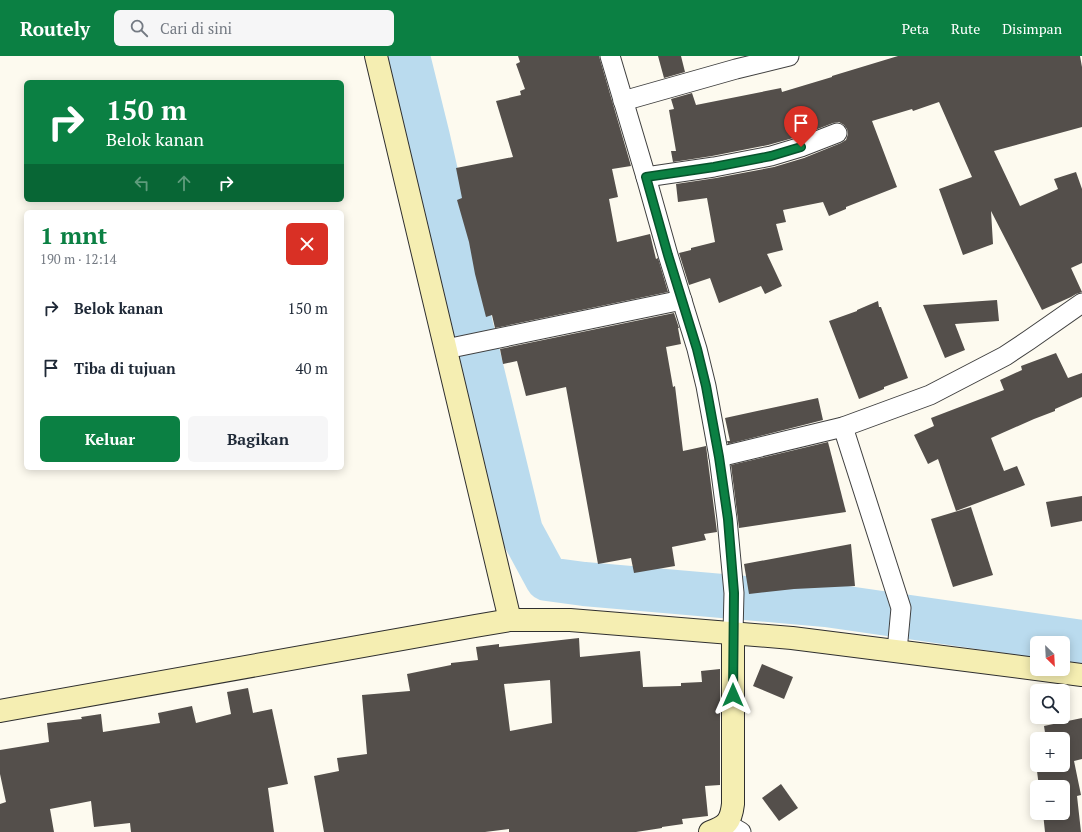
<!DOCTYPE html>
<html lang="id">
<meta charset="utf-8">
<style>
:root{--surface:#fff;--page:#f6f6f7;--text:#1f2937;--muted:#747a83;--accent:#0b8043}
body{margin:0;font-family:"PT Serif",serif;background:var(--page);color:var(--text);height:100vh;display:flex;flex-direction:column;font-size:15px;white-space:nowrap}
*{box-sizing:border-box;margin:0}
p{font-size:13px;color:var(--muted)}
.icon{flex:none;width:22px;height:22px;fill:none;stroke:currentColor;stroke-width:2;stroke-linecap:round;stroke-linejoin:round}
.map{position:relative;flex:1;overflow:hidden}
.sheet{position:absolute;left:24px;top:154px;width:320px;height:260px;display:flex;flex-direction:column;background:var(--surface);border-radius:6px;box-shadow:0 2px 10px #0003}
.sheet>*{flex:none}
.hud{position:absolute;left:24px;top:24px;width:320px;height:122px;border-radius:6px;box-shadow:0 2px 10px #0003;background:#0b8043;color:#fff;overflow:hidden}
.needle{width:26px;rotate:156deg}
.fabs{position:absolute;left:1030px;top:580px;display:grid;gap:8px}
.fabs a{display:grid;place-items:center;width:40px;height:40px;border-radius:6px;background:var(--surface);box-shadow:0 2px 10px #0003;font-size:20px}
.pin{position:absolute;display:grid;place-items:center;width:34px;height:34px;color:#fff;margin:-41px -17px;border-radius:50% 50% 50% 0;rotate:-45deg;box-shadow:0 0 4px #0007}
.pin .icon{rotate:45deg}
.me{position:absolute;width:44px;margin:-22px;rotate:0deg;stroke-linejoin:round;filter:drop-shadow(0 0 3px #0008)}
.turn{display:flex;align-items:center;gap:14px;height:84px;padding:0 16px;font-size:18px}
.turn .icon{width:52px;height:52px;stroke-width:2.5}
.turn b{display:block;font-size:28px;line-height:34px}
.lanes{display:flex;align-items:center;height:38px;padding:0 16px;background:#0003;justify-content:center;gap:20px;direction:ltr}
.lanes .off{opacity:.35}
.round{display:grid;place-items:center;flex:none;width:42px;height:42px;border-radius:6px;background:var(--page)}
.headline{display:flex;align-items:center;justify-content:space-between;height:68px;padding:0 16px}
h1{font-size:24px;font-weight:700;line-height:30px;color:var(--accent)}
.cta{display:flex;gap:8px;margin-top:auto;padding:8px 16px}
.cta a{flex:1;height:46px;border-radius:6px;background:var(--accent);color:#fff;font-size:16px;font-weight:700;line-height:46px;text-align:center}
.cta a+a{background:var(--page);color:var(--text)}
ul{padding:0;list-style:none}
li{display:flex;align-items:center;gap:12px;height:60px;padding:0 16px}
li div{flex:1}
li b{display:block;font-size:15px}
li em{font-style:normal}
header{display:flex;align-items:center;gap:24px;box-sizing:border-box;height:56px;padding:0 20px;background:var(--accent);color:#fff}
header strong{font-size:19px}
nav{display:flex;gap:22px;margin-inline-start:auto;font-size:14px}
.search{width:280px;height:36px;background:var(--page);display:flex;align-items:center;gap:10px;box-sizing:border-box;padding:0 14px;border-radius:6px;color:var(--muted);font-size:15px}
.map>svg:first-child{display:block}
.lines{fill:none;stroke-linecap:round;stroke-linejoin:round}
.river{stroke:#badbee;stroke-width:44}
.building{fill:#544f4b;fill-rule:evenodd}
.street-casing{stroke:#404040;stroke-width:21}
.secondary-casing{stroke:#2f2f2f;stroke-width:24}
.street{stroke:#fff;stroke-width:19}
.secondary{stroke:#f5eeb2;stroke-width:22}
.route-casing{stroke:#07532c;stroke-width:10}
.route{stroke:#0b8043;stroke-width:7}
</style>
<header>
<strong>Routely</strong>
<div class="search"><svg class="icon" aria-label="search" viewBox="0 0 24 24"><circle cx="10" cy="10" r="6"/><path d="M15 15l6 6"/></svg>Cari di sini</div>
<nav><a>Peta</a><a>Rute</a><a>Disimpan</a></nav>
</header>
<div class="map">
<svg width="1082" height="776" viewBox="0 0 1082 776">
<rect width="100%" height="100%" fill="#fdfaef"/>
<g class="lines">
<polyline class="river" points="408,0 428,81 464,240 521,475 547,523 584,528 826,549 1082,586"/>
</g>
<g class="building">
<polygon points="518,0 599,0 631,110 612,113 618,141 609,143 617,186 650,178 656,203 658,202 668,236 495,272 492,259 486,261 475,218 469,186 457,144 462,142 456,112 513,101 496,45 521,39 520,35 525,33 516,8 520,6"/>
<polygon points="658,0 681,0 685,16 664,22"/>
<polygon points="898,0 1080,0 1082,11 1082,71 994,95 1020,150 1058,133 1054,123 1076,116 1082,133 1082,207 1071,212 1082,236 1076,238 1071,241 1042,254 991,155 993,188 963,199 939,133 972,121 939,46 913,55 912,53 872,65 897,131 846,151 846,153 829,160 823,146 783,154 786,166 776,168 783,194 767,198 782,230 765,238 761,230 719,247 710,222 689,229 679,197 691,194 691,192 715,186 707,142 678,146 676,128 716,122 774,111 804,102 841,87 846,84 848,78 847,73 844,69 839,66 833,67 797,81 768,89 712,100 673,106 671,95 676,95 669,54 674,53 671,43 692,37 696,49 781,32 782,36 832,21 832,20"/>
<polygon points="997,244 999,265 955,268 965,294 945,302 923,249"/>
<polygon points="878,245 879,251 881,251 908,322 884,331 884,333 859,343 829,265 857,255 857,254"/>
<polygon points="674,257 679,272 678,272 681,288 666,291 673,331 675,330 683,395 706,390 717,476 704,478 706,484 672,491 675,510 634,517 631,502 598,508 566,331 526,340 517,305 503,308 500,293"/>
<polygon points="1056,297 1068,322 1082,317 1082,341 1055,353 1055,355 1034,363 991,382 1004,415 1017,410 1025,429 956,455 938,403 928,408 914,379 934,370 931,362 1004,334 1000,324 1022,314 1021,310"/>
<polygon points="818,342 823,364 728,388 727,385 730,385 725,362"/>
<polygon points="828,386 846,456 739,472 731,409"/>
<polygon points="1082,440 1082,465 1051,471 1046,446"/>
<polygon points="971,451 993,519 953,531 931,463"/>
<polygon points="851,488 855,530 794,533 749,538 744,508"/>
<path d="M579 582 580 601 640 595 643 631 681 630V627L702 626 701 615 720 613V729L705 730 708 760 682 763 683 768 662 771V772L636 776H509V773L485 776H324L314 720 339 715 337 702 367 698 362 639 410 635 407 618 451 609V607L478 604 476 591 499 588V591ZM550 624 552 667 510 675 504 628Z"/>
<polygon points="762,608 793,621 784,643 753,630"/>
<polygon points="248,632 253,657 272,653 288,728 268,732 274,776 131,776 130,767 94,771 91,745 50,753 54,776 0,776 0,748 6,746 0,718 0,694 49,686 47,667 82,663 81,661 101,658 103,676 160,667 158,657 192,650 196,667 231,658 227,636"/>
<polygon points="1082,662 1082,703 1074,705 1081,739 1077,740 1081,776 1045,776 1043,757 1063,757 1063,731 1039,731 1037,715 1052,712 1051,709 1063,709 1063,683 1046,683 1044,670"/>
<polygon points="781,728 798,752 779,765 762,742"/>
</g>
<g class="lines">
<g class="street-casing">
<g id="street">
<polyline points="610,0 646,121 668,199 697,293 706,330 719,401 727,463 734,537 733,577"/>
<polyline points="623,45 736,13 789,0"/>
<polyline points="646,121 714,111 771,100 801,91 837,77"/>
<polyline points="446,293 682,244"/>
<polyline points="843,371 901,552 897,595"/>
<polyline points="719,401 843,371 930,339 1005,300 1029,284 1082,247"/>
<polyline points="727,768 741,776"/>
</g>
</g>
<g class="secondary-casing">
<g id="secondary">
<polyline points="376,0 510,564"/>
<polyline points="0,655 475,570 510,564 570,564 792,582 982,606 1082,619"/>
<path d="M710 776C727 770 731 765 733 748V577"/>
</g>
</g>
<use href="#street" class="street"/>
<use href="#secondary" class="secondary"/>
</g>
<g class="lines">
<g class="route-casing">
<polyline id="route" points="733,639 734,537 728,463 719,401 706,330 697,293 668,199 646,121 714,111 771,100 801,91"/>
</g>
<use href="#route" class="route"/>
</g>
</svg>
<div class="fabs">
<a><svg class="needle" viewBox="-14 -14 28 28"><path d="M0-13l5 13h-10z" fill="#e53935"/><path d="M0 13l5-13h-10z" fill="#747a83"/></svg></a>
<a><svg class="icon" aria-label="search" viewBox="0 0 24 24"><circle cx="10" cy="10" r="6"/><path d="M15 15l6 6"/></svg></a>
<a>+</a>
<a>−</a>
</div>
<div class="pin" style="left:801px;top:91px;background:#d93025"><svg class="icon" aria-label="arrive" viewBox="0 0 24 24"><path d="M6 21V4h12l-3 4 3 4H6"/></svg></div>
<svg class="me" style="left:733px;top:639px" viewBox="-20 -20 40 40"><path d="M0-17L14 15 0 8-14 15z" fill="#0b8043" stroke="#fff" stroke-width="4"/></svg>
<div class="hud">
<div class="turn"><svg class="icon" aria-label="right" viewBox="0 0 24 24"><path d="M7 20v-9h11M14 6l5 5-5 5"/></svg><div><b>150 m</b>Belok kanan</div></div>
<div class="lanes"><svg class="icon off" aria-label="left" viewBox="0 0 24 24"><path d="M17 20v-9H6M10 6l-5 5 5 5"/></svg><svg class="icon off" aria-label="ahead" viewBox="0 0 24 24"><path d="M12 20V5M6 11l6-6 6 6"/></svg><svg class="icon" aria-label="right" viewBox="0 0 24 24"><path d="M7 20v-9h11M14 6l5 5-5 5"/></svg></div>
</div>
<section class="sheet">
<div class="headline"><div><h1>1 mnt</h1><p>190 m · 12:14</p></div><a class="round" style="background:#d93025;color:#fff"><svg class="icon" aria-label="close" viewBox="0 0 24 24"><path d="M6 6l12 12M18 6L6 18"/></svg></a></div>
<ul>
<li><svg class="icon" aria-label="right" viewBox="0 0 24 24"><path d="M7 20v-9h11M14 6l5 5-5 5"/></svg><div><b>Belok kanan</b></div><em>150 m</em></li>
<li><svg class="icon" aria-label="arrive" viewBox="0 0 24 24"><path d="M6 21V4h12l-3 4 3 4H6"/></svg><div><b>Tiba di tujuan</b></div><em>40 m</em></li>
</ul>
<div class="cta"><a>Keluar</a><a>Bagikan</a></div>
</section>
</div>
